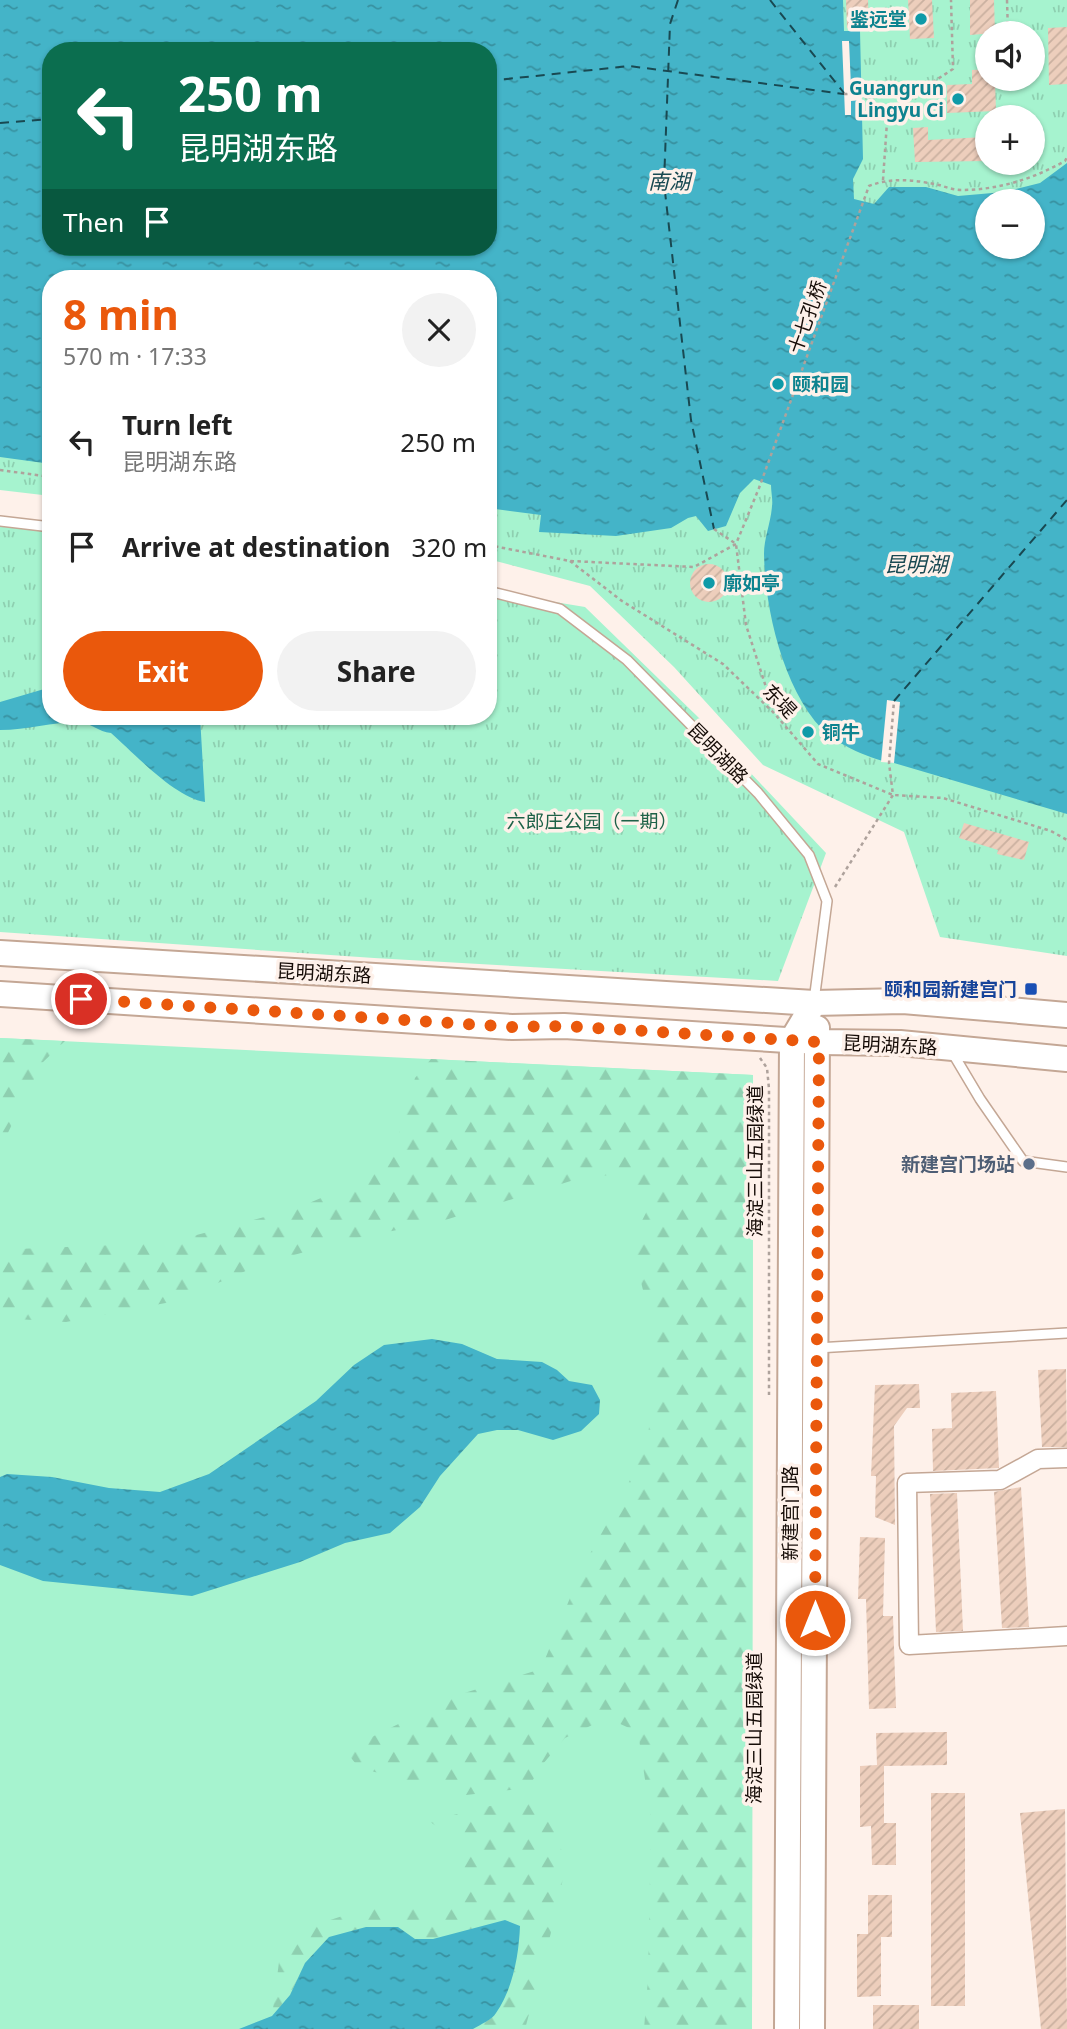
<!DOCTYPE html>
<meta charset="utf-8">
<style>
:root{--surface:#fff;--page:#f2f2f2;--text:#222;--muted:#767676;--accent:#ea580c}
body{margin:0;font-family:"Noto Sans","Noto Sans SC",sans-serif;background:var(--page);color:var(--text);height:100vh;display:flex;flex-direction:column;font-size:26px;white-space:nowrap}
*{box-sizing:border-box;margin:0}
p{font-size:23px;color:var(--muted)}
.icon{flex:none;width:38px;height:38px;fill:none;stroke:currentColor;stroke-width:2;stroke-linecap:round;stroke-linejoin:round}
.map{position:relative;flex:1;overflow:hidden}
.drawer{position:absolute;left:42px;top:270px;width:455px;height:455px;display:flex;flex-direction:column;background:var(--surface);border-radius:28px;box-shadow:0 2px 5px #0004}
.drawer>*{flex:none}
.top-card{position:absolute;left:42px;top:42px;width:455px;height:214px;border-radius:28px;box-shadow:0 2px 5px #0004;background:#0b6e4f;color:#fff;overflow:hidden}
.buttons{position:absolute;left:975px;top:21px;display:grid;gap:14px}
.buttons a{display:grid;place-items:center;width:70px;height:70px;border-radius:50%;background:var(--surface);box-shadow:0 2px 5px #0004;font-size:35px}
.pin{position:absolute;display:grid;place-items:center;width:60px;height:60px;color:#fff;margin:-30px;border:4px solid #fff;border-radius:50%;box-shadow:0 2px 7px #0007}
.me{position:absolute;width:77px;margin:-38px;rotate:0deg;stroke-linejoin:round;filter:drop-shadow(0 0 5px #0008)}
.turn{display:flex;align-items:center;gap:24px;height:147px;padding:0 21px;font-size:32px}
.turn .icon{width:91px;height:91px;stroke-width:2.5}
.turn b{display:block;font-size:49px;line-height:60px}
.then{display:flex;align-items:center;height:66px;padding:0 21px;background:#0003;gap:14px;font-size:26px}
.round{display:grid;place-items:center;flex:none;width:74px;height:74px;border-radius:37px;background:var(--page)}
.headline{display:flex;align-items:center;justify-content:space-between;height:119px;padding:0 21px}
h1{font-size:42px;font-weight:700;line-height:52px;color:var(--accent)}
.cta{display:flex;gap:14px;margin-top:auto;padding:14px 21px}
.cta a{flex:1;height:80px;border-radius:42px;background:var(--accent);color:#fff;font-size:28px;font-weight:700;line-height:80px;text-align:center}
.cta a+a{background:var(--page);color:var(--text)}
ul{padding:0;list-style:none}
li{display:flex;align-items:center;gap:21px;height:105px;padding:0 21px}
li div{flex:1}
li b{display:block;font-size:26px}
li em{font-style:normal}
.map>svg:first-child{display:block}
.green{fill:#a6f3cf}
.forest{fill:url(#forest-firs)}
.park{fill:url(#park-tufts);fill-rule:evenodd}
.water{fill:url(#water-ripples);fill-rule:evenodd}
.pier{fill:#fef1ea}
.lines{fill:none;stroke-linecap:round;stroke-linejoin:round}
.ferry{stroke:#194952;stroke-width:2;stroke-dasharray:9 7;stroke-linecap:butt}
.building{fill:url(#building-hatch)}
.lane-casing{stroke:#c4a795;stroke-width:12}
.street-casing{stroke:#c4a795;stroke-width:21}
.secondary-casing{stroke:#c4a795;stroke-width:28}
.path{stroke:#aea29c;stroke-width:2.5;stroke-dasharray:3.5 3.5;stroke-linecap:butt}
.lane{stroke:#fff;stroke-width:9}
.street{stroke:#fff;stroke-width:18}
.secondary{stroke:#fff;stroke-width:24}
.route{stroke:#ea580c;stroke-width:12;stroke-dasharray:0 21.6}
.culture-dot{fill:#0f9aa8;stroke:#fef1ea;stroke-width:2.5}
.transit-dot{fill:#1a4fb4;stroke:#fef1ea;stroke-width:2.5}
.service-dot{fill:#5c6f8a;stroke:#fef1ea;stroke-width:2.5}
.labels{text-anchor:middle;stroke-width:7;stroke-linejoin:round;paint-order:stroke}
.culture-label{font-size:19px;font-weight:bold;fill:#0d838f;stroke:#fef1ea;text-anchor:start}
.street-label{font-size:19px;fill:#160c07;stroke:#fef1ea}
.park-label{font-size:19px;fill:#1e6248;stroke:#fef1ea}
.transit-label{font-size:19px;font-weight:bold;fill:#164399;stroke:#fef1ea;text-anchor:end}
.service-label{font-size:19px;font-weight:bold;fill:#4e5e75;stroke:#fef1ea;text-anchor:end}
.water-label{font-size:21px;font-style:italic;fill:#194952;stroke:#fef1ea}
</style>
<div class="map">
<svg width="1067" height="2029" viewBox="0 0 1067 2029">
<defs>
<pattern id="forest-firs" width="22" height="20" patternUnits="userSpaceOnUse" patternTransform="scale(1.75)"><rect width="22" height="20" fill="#a6f3cf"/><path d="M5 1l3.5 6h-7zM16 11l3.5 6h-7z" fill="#8ecfb0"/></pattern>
<pattern id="park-tufts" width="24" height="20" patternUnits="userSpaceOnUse" patternTransform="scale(1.75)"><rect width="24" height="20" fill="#a6f3cf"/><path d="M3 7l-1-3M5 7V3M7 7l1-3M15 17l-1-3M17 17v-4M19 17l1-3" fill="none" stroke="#8ecfb0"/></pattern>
<pattern id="water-ripples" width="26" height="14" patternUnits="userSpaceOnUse" patternTransform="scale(1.75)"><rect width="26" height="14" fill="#44b4c8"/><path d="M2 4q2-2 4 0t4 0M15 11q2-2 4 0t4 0" fill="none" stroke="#3891a0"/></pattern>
<pattern id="building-hatch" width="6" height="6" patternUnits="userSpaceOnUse" patternTransform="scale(1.75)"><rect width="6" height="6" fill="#edcebc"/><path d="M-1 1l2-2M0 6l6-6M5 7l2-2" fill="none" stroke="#cab0a0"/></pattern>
</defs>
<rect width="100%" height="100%" fill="#fef1ea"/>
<polygon class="green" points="0,1038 753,1075 752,2029 0,2029"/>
<g class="forest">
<polygon points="0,1038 65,1041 42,1063 0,1149"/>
<polygon points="431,1059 753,1075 752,2029 644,2029 648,1979 651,1820 638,1732 607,1718 565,1738 542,1765 528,1788 466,1795 359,1768 345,1750 458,1695 541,1669 583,1566 621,1499 647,1444 654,1385 651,1322 631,1242 648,1209 623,1176 590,1175 442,1221 347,1240 262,1264 176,1301 66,1322 0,1318 0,1243 18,1249 114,1245 189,1237 295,1209 354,1184 394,1152 415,1078"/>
<path d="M548 1800 565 1864 559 1903 525 2029H473C481 2024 491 2020 496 2013 513 1989 519 1954 520 1926L505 1920 433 1939H415L305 1963 290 1995 272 2016 279 1962 318 1924 376 1905 429 1910 464 1892 462 1845 429 1821 490 1806Z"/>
</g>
<g class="park">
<path d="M0 0H1067V956L940 937 904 832 763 765 674 667 590 586 488 559V278H51V496L0 490ZM987 33H1032V79H987ZM51 51H488V247H51ZM987 117H1032V163H987ZM987 201H1032V247H987Z"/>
<polygon points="0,521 51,527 51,716 488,716 488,591 585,607 698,717 826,853 778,981 374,958 0,932"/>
</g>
<g class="water">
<path d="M0 0H843L844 31H860L863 159 853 179 854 199 874 204 889 187H926L958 196 1004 192 1040 183 1067 163V814L894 763C874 761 836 744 822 729 783 688 765 609 764 554 764 538 771 522 772 506 773 500 771 492 771 485L754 479 740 493 726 526 708 531 696 516 688 518 671 528 616 536 539 532 541 515 488 508V278H51V464L0 457ZM51 51H488V247H51ZM987 201H1032V247H987Z"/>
<path d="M51 687V716H200L205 802C174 797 135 754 111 733 98 732 92 723 79 722 52 722 27 730 0 730V702Z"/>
<polygon points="432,1339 462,1344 497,1359 542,1362 557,1370 569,1381 592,1385 600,1400 599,1414 581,1431 553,1440 518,1430 497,1430 478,1434 440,1476 420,1507 390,1533 345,1543 300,1562 192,1596 43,1581 0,1565 0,1477 7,1474 52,1477 109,1488 160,1492 209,1474 316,1401 354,1365 384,1345"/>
<path d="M505 1920 520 1926C519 1954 513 1989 496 2013 492 2020 481 2024 473 2029H239L272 2016 290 1995 305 1963 329 1937 366 1927H398L415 1939H433Z"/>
</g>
<g class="pier">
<polygon points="842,41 849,41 851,87 861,88 862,100 851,101 851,115 845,115"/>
<polygon points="887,700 900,702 894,763 881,762"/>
</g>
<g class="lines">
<g class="ferry">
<polyline points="678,0 670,24 664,183 691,420 714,529"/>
<polyline points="770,0 844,93"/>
<polyline points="488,81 629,66 844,94"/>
<polyline points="0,123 51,119"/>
<polyline points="894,701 1067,500"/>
</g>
</g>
<g class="building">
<polygon points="846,0 868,0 869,27 847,28"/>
<polygon points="908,0 932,0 934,38 910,39"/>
<polygon points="970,0 994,0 995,33 970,35"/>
<polygon points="1067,27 1067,84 1049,85 1048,28"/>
<polygon points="987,69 987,79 995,79 996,111 947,113 947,85 972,84 972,70"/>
<polygon points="928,127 928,140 985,137 986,161 915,162 913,128"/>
<circle cx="709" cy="583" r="19"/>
<polygon points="964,823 1029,842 1024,860 997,854 998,850 959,838"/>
<polygon points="1066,1369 1067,1447 1042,1447 1038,1370"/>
<polygon points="919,1384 920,1408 907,1408 894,1426 895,1525 875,1517 876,1476 871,1476 875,1385"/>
<polygon points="996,1391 999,1468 933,1471 932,1429 952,1428 951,1393"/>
<polygon points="1021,1487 1029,1627 1002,1628 994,1492"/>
<polygon points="957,1493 963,1631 936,1632 930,1494"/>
<polygon points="860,1537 885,1538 883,1616 893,1616 896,1708 869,1709 866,1599 858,1599"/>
<polygon points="947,1732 947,1765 884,1766 884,1823 896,1823 896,1865 872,1865 871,1826 860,1827 860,1766 877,1765 876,1733"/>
<rect x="931" y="1793" width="34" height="213"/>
<polygon points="1065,1809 1067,2029 1041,2029 1020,1813"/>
<polygon points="868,1895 892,1895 892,1937 881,1937 881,1996 857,1997 857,1934 868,1934"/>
<rect x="873" y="2005" width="46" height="24"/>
</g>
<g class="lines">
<g class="lane-casing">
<g id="lane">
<polyline points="0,521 51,527"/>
<polyline points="488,591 560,609 627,660 758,793 809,855 827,901 814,1001"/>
<polyline points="952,1052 980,1099 1023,1161 1067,1167"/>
<polyline points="817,1348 1067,1333"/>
</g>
</g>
<g class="street-casing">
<polyline id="street" points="1067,1458 1038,1459 1000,1480 907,1483 909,1645 1067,1636"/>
</g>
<g class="secondary-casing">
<g id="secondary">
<polyline points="0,953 814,1003 903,1001 1067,1015"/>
<polyline points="0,994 512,1027 564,1026 819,1042 900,1043 1067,1059"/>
<polyline points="787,2029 792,1040 814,1003"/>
<polyline points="812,2029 817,1028"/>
</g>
</g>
<g class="path">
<polyline points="1007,0 1008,33"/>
<polyline points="1032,53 1038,53"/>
<polyline points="844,94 861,94 894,115"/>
<polyline points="883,180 887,122 916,93 953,69 951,0"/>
<polyline points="0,470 51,477"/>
<polyline points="714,529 736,544 746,625 773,709"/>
<path d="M488 545 570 561 694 567 736 544 759 488 869 186C891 177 916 180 939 185 946 187 953 190 961 190 998 190 1033 179 1065 161L1067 157"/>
<polyline points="570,561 622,601 723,664 774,713 818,764 893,795 943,798 1051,831 1067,840"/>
<polyline points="835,887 893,795 889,763 894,701"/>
<polyline points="760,1058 767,1068 769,1089 769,1395"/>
</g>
<use href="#lane" class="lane"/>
<use href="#street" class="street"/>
<use href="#secondary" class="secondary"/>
</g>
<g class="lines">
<polyline class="route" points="81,999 512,1027 564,1026 819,1042 815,1620"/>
</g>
<g class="culture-dot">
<circle cx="921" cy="19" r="7"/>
<circle cx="958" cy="99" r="7"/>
<circle cx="778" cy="384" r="7"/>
<circle cx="709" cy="583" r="7"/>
<circle cx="808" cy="732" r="7"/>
</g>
<rect class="transit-dot" x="1024" y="982" width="14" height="14" rx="3.5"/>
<circle class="service-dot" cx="1029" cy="1164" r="7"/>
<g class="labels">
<g class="culture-label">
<text x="907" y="26" text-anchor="end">鉴远堂</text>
<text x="944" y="95" text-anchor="end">Guangrun<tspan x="944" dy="22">Lingyu Ci</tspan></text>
<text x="792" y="391">颐和园</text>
<text x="723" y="590">廓如亭</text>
<text x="822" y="739">铜牛</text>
</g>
<g class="street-label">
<text transform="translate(807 317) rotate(-70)" y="7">十七孔桥</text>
<text transform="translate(780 701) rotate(46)" y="7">东堤</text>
<text transform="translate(718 753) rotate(45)" y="7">昆明湖路</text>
<text transform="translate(324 973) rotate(3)" y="7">昆明湖东路</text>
<text transform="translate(890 1045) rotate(3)" y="7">昆明湖东路</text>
<text transform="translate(755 1161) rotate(-90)" y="7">海淀三山五园绿道</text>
<text transform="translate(790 1513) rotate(-90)" y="7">新建宫门路</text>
<text transform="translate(754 1728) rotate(-90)" y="7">海淀三山五园绿道</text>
</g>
<g class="park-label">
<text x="592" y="828">六郎庄公园（一期）</text>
</g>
<g class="transit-label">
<text x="1017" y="996">颐和园新建宫门</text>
</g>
<g class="service-label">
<text x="1015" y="1171">新建宫门场站</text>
</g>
<g class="water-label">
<text x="669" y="189">南湖</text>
<text x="916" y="572">昆明湖</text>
</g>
</g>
</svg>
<div class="buttons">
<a><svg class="icon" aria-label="sound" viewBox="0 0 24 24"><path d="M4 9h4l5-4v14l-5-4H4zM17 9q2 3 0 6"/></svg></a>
<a>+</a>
<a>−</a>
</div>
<div class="pin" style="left:81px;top:999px;background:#d93025"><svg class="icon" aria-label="arrive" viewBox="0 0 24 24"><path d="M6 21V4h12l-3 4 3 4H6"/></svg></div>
<svg class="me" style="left:815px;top:1620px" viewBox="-20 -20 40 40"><circle r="17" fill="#ea580c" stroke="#fff" stroke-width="3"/><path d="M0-11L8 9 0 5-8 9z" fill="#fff"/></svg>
<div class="top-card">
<div class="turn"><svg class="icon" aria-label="left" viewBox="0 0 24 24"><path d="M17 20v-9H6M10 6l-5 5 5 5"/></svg><div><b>250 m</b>昆明湖东路</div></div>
<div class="then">Then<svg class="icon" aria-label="arrive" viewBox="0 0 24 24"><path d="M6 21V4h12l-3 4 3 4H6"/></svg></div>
</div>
<section class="drawer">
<div class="headline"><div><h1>8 min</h1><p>570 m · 17:33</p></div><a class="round"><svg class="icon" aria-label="close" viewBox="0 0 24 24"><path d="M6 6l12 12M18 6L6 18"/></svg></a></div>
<ul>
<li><svg class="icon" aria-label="left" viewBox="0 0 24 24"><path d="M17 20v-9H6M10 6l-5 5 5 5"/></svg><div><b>Turn left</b><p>昆明湖东路</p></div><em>250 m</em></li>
<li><svg class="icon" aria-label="arrive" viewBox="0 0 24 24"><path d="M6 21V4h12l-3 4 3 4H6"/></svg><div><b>Arrive at destination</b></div><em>320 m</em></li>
</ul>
<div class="cta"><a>Exit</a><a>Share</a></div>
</section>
</div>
